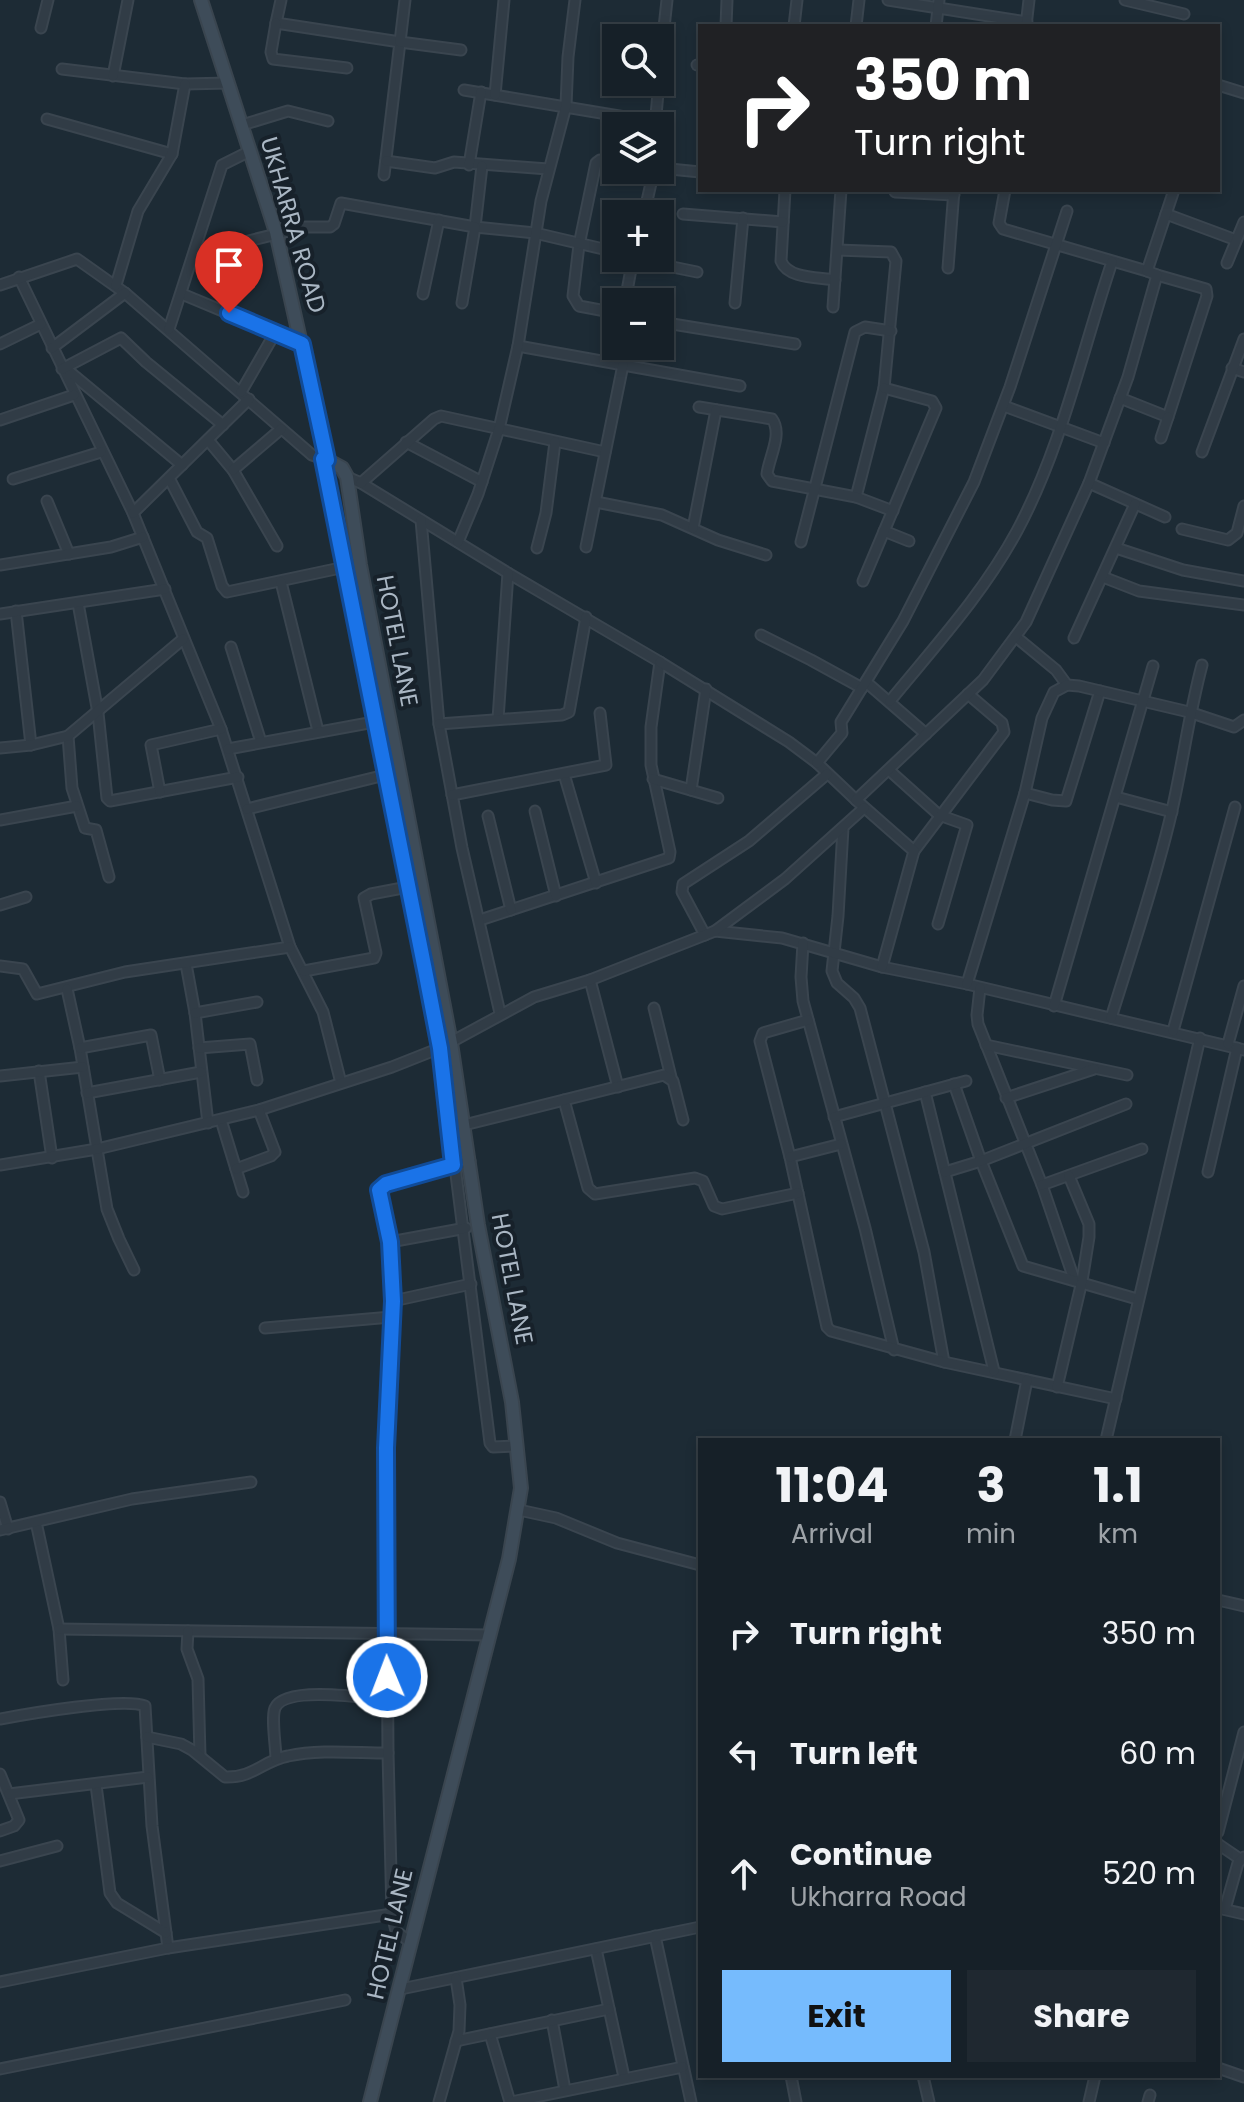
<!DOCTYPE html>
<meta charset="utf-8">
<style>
:root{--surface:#162028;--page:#1f2830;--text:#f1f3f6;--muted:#9ea3a8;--line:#353e45;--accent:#76bbfd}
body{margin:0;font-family:Poppins,sans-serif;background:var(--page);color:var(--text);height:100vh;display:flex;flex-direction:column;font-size:30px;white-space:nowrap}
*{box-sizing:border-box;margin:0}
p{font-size:26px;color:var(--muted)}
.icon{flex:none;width:44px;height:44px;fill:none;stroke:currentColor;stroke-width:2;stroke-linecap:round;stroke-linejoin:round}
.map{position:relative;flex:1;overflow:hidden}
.details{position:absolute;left:698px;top:1438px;width:522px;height:640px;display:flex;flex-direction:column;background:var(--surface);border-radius:0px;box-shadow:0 4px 12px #0003,0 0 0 2px var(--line)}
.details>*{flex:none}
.banner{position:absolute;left:698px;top:24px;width:522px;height:168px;border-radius:0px;box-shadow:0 4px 12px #0003,0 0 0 2px var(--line);background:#202124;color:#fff;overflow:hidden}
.fabs{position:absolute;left:602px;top:24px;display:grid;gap:16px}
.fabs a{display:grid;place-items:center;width:72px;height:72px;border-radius:0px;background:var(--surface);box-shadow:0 4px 12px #0003,0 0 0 2px var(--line);font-size:40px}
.pin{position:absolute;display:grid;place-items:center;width:68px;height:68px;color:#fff;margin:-82px -34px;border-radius:50% 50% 50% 0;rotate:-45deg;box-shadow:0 0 8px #0007}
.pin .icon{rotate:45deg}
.me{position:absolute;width:88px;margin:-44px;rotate:359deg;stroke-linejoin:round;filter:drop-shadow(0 0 6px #0008)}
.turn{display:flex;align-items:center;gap:28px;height:168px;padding:0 24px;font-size:36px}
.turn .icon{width:104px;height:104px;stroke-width:2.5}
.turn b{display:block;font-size:56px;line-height:68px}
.eta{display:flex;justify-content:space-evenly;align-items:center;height:136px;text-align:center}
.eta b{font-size:48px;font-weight:700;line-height:56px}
.cta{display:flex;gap:16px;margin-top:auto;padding:16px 24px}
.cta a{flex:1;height:92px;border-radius:0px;background:var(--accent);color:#111;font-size:32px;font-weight:700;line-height:92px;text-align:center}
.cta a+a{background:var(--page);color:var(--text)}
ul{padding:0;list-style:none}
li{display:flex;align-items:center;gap:24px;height:120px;padding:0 24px}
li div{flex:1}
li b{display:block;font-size:30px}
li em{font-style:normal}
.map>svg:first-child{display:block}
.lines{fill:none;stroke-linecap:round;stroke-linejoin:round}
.street-casing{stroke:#3a454f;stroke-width:13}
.secondary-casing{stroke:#3a454f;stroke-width:16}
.street{stroke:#313c46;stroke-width:9}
.secondary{stroke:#3e4c59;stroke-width:12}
.route-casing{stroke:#114b97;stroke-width:20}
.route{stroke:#1a73e8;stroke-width:14}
.labels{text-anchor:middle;stroke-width:8;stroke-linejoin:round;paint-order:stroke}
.street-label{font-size:24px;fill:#aab7c4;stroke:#17212a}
</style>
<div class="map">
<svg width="1244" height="2102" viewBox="0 0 1244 2102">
<rect width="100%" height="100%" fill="#1d2b35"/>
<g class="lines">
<g class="street-casing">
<g id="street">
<polyline points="281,0 276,23 400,42 384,175"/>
<polyline points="405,0 400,42 461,50"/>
<polyline points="888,0 1027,22"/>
<polyline points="1125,0 1184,14"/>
<polyline points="276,23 271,52 273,59 347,68"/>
<polyline points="726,26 727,0"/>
<polyline points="794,26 797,0"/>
<polyline points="856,26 859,0"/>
<polyline points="936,26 939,0"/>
<polyline points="1026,26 1029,0"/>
<polyline points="41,28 48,0"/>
<polyline points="660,64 667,0"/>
<polyline points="697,65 700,65"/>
<polyline points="62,69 185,84 228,83"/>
<polyline points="113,76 128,0"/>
<polyline points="1218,85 1244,93"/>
<polyline points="464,90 631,118 649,119 656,115 659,82"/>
<polyline points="495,95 504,0"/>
<polyline points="47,119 172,154"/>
<polyline points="242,125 288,111 328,121"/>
<polyline points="386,161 435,168 454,162 548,169"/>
<polyline points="616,161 600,160 596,163 579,245 573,296 579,306 616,313"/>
<polyline points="469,165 481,92"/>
<polyline points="482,166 475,227 535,233 616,252"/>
<polyline points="660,168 700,172"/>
<path d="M785 190 781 261C788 279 818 277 835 280"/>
<polyline points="1005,190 999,223 1003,229 1147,271"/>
<polyline points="895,192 954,195"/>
<polyline points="644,214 654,170"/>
<polyline points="683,214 783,222"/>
<polyline points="1166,214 1236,240"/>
<polyline points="236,244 305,227 330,227 334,224 341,203 475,227 462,303"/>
<polyline points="838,250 891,252 896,261 884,388 856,497"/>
<polyline points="633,259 697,272"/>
<polyline points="1227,263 1244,222"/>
<polyline points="948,268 954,190"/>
<polyline points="19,277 133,513 221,729 290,947 323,1012 341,1083"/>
<polyline points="0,285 77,259 125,293 312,455 327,460"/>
<polyline points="116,285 138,211 172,154 185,84"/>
<polyline points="182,294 302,344"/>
<polyline points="423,294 439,220"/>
<polyline points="625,302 633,258"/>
<polyline points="735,303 743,218"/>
<polyline points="833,307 841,190"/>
<polyline points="660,322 795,344"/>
<polyline points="169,329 222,165 250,151"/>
<polyline points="0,344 41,324"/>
<polyline points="518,346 740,386"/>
<polyline points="52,348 125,293"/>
<polyline points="65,368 182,465"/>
<polyline points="1232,368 1244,372"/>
<polyline points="62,369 121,338 146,362 223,425"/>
<polyline points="241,392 275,333"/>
<polyline points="1120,398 1168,417 1207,296 1206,289 1157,275"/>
<polyline points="1004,406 1104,443"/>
<path d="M699 407 772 419C783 434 769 457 767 474L772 481 856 497 893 511"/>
<polyline points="0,420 74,395"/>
<polyline points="1161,438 1168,417"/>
<polyline points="208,440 233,470 277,546"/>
<polyline points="406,442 482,482"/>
<polyline points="1202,452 1244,339"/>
<polyline points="323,459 440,1048 490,1443 493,1447 516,1446"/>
<polyline points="233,470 281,429"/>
<polyline points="347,477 361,483 508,573 660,662 651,727 651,765 670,852 669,858 480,920"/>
<polyline points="169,478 197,532 207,538 222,586 227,592 345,567"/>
<polyline points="13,479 101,452"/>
<polyline points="361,483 434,419 441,416 605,452"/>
<polyline points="1089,483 1165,517"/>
<polyline points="47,501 69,554"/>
<polyline points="596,502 662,515 718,540 766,555"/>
<polyline points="133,513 249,399"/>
<polyline points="421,520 439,724 462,848 500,1013"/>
<polyline points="693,528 716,410"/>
<polyline points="1182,529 1228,540 1237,533 1244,506"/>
<polyline points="884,531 909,541"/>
<polyline points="458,542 478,494 499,429 518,346 541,201 566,106 568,57 575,0"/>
<polyline points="801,542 855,332 865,327 891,331"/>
<polyline points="586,547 623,365"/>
<polyline points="537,548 546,513 555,442"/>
<polyline points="1116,548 1183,570 1244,581"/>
<polyline points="0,565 111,547 143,537"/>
<polyline points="1103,577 1139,591 1244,605"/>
<polyline points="863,581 936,408 932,401 884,388"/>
<polyline points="281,582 318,731"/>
<polyline points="78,603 98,713 107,798 110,801 238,777"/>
<polyline points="16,611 31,745"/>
<polyline points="0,614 165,589"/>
<polyline points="761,635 811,660 862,688"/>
<polyline points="1016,637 1056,670 1067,685"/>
<polyline points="1074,638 1135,504"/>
<polyline points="231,647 261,742"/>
<polyline points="660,662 789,742 817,763 856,800"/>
<polyline points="866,682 926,734"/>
<path d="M890 701C935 646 983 594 1017 531 1062 447 1082 351 1112 262"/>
<polyline points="498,719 508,573"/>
<polyline points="439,724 562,715 569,712 586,617"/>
<polyline points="68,736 72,788 85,828 96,830 109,877"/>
<polyline points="0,748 31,745 68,736 183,639"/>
<polyline points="228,749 374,722"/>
<polyline points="817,763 842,733 841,722 903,621 974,482 1010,387 1067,211"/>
<polyline points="890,771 939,815 967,825 938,924"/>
<polyline points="564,774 596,883"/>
<polyline points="653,779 718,798"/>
<polyline points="691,790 706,689"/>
<polyline points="160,792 151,745 221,729"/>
<polyline points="1025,793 1052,800 1066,801 1100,691"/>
<polyline points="452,795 606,765 600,713"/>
<polyline points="1116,797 1172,812"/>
<polyline points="247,809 385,775"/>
<polyline points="535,811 556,896"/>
<polyline points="488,816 511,910"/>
<polyline points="0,820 77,806"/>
<polyline points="843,828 838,916 832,971 837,983 854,998 860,1008 924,1252 944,1362"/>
<polyline points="914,851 1004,732 1002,723 968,694"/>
<polyline points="0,905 26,897"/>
<polyline points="715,931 782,938 882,967 967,984 1244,1050"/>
<polyline points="705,935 682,892 683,884 749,841 827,774"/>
<polyline points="803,943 801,977 803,1001 865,1228 894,1350"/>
<polyline points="186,964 195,1013 208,1123"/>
<polyline points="0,966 23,969 37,994 125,972 290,947"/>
<polyline points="882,967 914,851 856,800 983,680 1026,622 1089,483 1128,377 1157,275 1147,271 1174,190"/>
<polyline points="304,971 374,958 376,953 364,898 371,894 413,886"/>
<polyline points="590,980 618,1087"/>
<polyline points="967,984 1025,793 1042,718 1054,692 1067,685 1079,686 1189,712 1234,727 1244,720"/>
<polyline points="980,988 977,1015 978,1024 1042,1185 1074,1279"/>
<polyline points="67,989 80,1048 107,1209 119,1239 134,1270"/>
<polyline points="1054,1006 1153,666"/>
<polyline points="654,1008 671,1077"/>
<polyline points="195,1013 257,1002"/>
<path d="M1111 1018C1131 953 1153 889 1169 823 1182 771 1188 717 1202 665"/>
<polyline points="808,1020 763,1033 760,1041 790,1157 827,1327 831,1331 944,1362 1116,1399"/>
<polyline points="1173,1031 1235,807"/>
<polyline points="1228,1044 1244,986"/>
<polyline points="986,1045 1127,1075"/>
<polyline points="80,1048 151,1035 160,1080"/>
<polyline points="199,1048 250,1044 257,1080"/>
<polyline points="39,1071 52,1158"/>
<polyline points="0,1076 83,1067"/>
<polyline points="954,1084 981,1161 1023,1266 1137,1299"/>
<polyline points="925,1092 994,1371"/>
<polyline points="87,1093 201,1072"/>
<polyline points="1006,1098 1094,1069"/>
<polyline points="564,1100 588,1188 595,1194 695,1178 703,1181 714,1206 722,1209 798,1193"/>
<polyline points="834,1117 966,1081"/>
<polyline points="221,1120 243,1192"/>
<polyline points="464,1125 664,1075 673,1081 683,1120"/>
<polyline points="790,1157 841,1144"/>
<polyline points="0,1165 97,1149 259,1110 392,1067 440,1048 534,997 590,980 715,931 785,879 864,808"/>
<polyline points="236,1169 271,1156 275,1152 259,1110"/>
<polyline points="945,1172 981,1161 1126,1104"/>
<polyline points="1208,1172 1237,1048"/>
<polyline points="1042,1185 1142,1149"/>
<polyline points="390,1242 466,1228"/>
<polyline points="393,1301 471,1284"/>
<polyline points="265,1328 391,1317"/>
<polyline points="1057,1387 1082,1281 1089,1237 1089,1224 1069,1176"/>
<polyline points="1015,1440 1027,1380"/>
<polyline points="1106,1440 1200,1038"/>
<polyline points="0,1502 8,1529"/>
<polyline points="519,1510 556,1518 617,1543 700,1565"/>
<polyline points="36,1522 59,1629 63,1680"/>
<polyline points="0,1530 132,1499 251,1482"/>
<polyline points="1218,1600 1244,1606"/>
<polyline points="59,1629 490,1635"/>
<polyline points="188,1631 187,1649 198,1679 200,1756"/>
<path d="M0 1719C27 1714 124 1697 145 1706L152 1826 168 1948"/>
<path d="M147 1737 181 1744 192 1750 225 1777C254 1778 262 1761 288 1756 320 1749 355 1753 388 1753"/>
<path d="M276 1759C276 1747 271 1718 275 1708 285 1685 367 1698 387 1700"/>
<polyline points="0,1774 19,1820 14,1826 0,1831"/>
<polyline points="96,1785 110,1893 117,1903 166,1933"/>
<polyline points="9,1794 148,1777"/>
<polyline points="1218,1832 1244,1732"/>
<polyline points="1218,1844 1240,1859"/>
<polyline points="0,1861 57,1846"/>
<polyline points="1218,1908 1244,1914"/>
<polyline points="1225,1909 1238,1863 1244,1857"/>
<polyline points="655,1936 691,2102"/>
<polyline points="411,1943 396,1931 392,1914 388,1753 386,1448 393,1301 390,1242 379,1190 386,1184 470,1161"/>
<polyline points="596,1949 624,2077"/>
<polyline points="0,1982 168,1948 392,1914"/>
<polyline points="401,1989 700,1927"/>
<polyline points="552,2020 565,2090"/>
<polyline points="490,2034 510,2102"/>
<polyline points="456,2041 609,2009"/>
<polyline points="1218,2068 1244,2077"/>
<polyline points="0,2069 345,2000"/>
<polyline points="791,2076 796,2102"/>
<polyline points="923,2076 929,2102"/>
<polyline points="439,2102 459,2031 460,2005 456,1978"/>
<polyline points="511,2102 683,2067"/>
<polyline points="1089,2102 1095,2076"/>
<polyline points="1148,2102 1150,2095"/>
</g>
</g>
<g class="secondary-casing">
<polyline id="secondary" points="201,0 276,232 327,460 342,468 347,477 360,565 451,1043 478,1225 512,1402 521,1488 509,1559 370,2102"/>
</g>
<use href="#street" class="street"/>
<use href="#secondary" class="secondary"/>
</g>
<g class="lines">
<g class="route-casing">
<polyline id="route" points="229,313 302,344 326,455 327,460 323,459 425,970 440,1048 453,1165 386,1184 379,1190 390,1242 393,1301 386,1448 387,1677"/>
</g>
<use href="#route" class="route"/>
</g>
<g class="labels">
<g class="street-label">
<text transform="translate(293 225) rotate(74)" y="8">UKHARRA ROAD</text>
<text transform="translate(397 641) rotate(79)" y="8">HOTEL LANE</text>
<text transform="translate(512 1279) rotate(79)" y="8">HOTEL LANE</text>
<text transform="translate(390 1934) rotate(-77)" y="8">HOTEL LANE</text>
</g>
</g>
</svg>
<div class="fabs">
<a><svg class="icon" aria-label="search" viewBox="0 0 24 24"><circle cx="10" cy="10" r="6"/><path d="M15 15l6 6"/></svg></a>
<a><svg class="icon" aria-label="layers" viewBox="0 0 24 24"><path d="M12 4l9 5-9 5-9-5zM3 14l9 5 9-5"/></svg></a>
<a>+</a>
<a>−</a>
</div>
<div class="pin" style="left:229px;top:313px;background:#d93025"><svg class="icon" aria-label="arrive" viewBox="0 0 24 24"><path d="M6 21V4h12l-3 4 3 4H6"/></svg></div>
<svg class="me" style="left:387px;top:1677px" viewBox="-20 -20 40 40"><circle r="17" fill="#1a73e8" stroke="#fff" stroke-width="3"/><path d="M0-11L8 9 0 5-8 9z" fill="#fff"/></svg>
<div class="banner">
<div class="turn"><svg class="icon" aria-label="right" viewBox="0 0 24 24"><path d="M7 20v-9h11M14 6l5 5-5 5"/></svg><div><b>350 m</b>Turn right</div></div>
</div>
<section class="details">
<div class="eta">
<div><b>11:04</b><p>Arrival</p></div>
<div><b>3</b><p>min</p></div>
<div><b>1.1</b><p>km</p></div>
</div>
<ul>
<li><svg class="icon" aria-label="right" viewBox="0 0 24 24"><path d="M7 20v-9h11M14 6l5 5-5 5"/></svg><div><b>Turn right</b></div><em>350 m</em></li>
<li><svg class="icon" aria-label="left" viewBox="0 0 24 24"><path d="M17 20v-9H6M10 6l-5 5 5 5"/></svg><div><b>Turn left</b></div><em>60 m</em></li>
<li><svg class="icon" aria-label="ahead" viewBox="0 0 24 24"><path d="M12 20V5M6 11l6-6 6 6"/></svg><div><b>Continue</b><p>Ukharra Road</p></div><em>520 m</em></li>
</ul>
<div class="cta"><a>Exit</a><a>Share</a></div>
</section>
</div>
